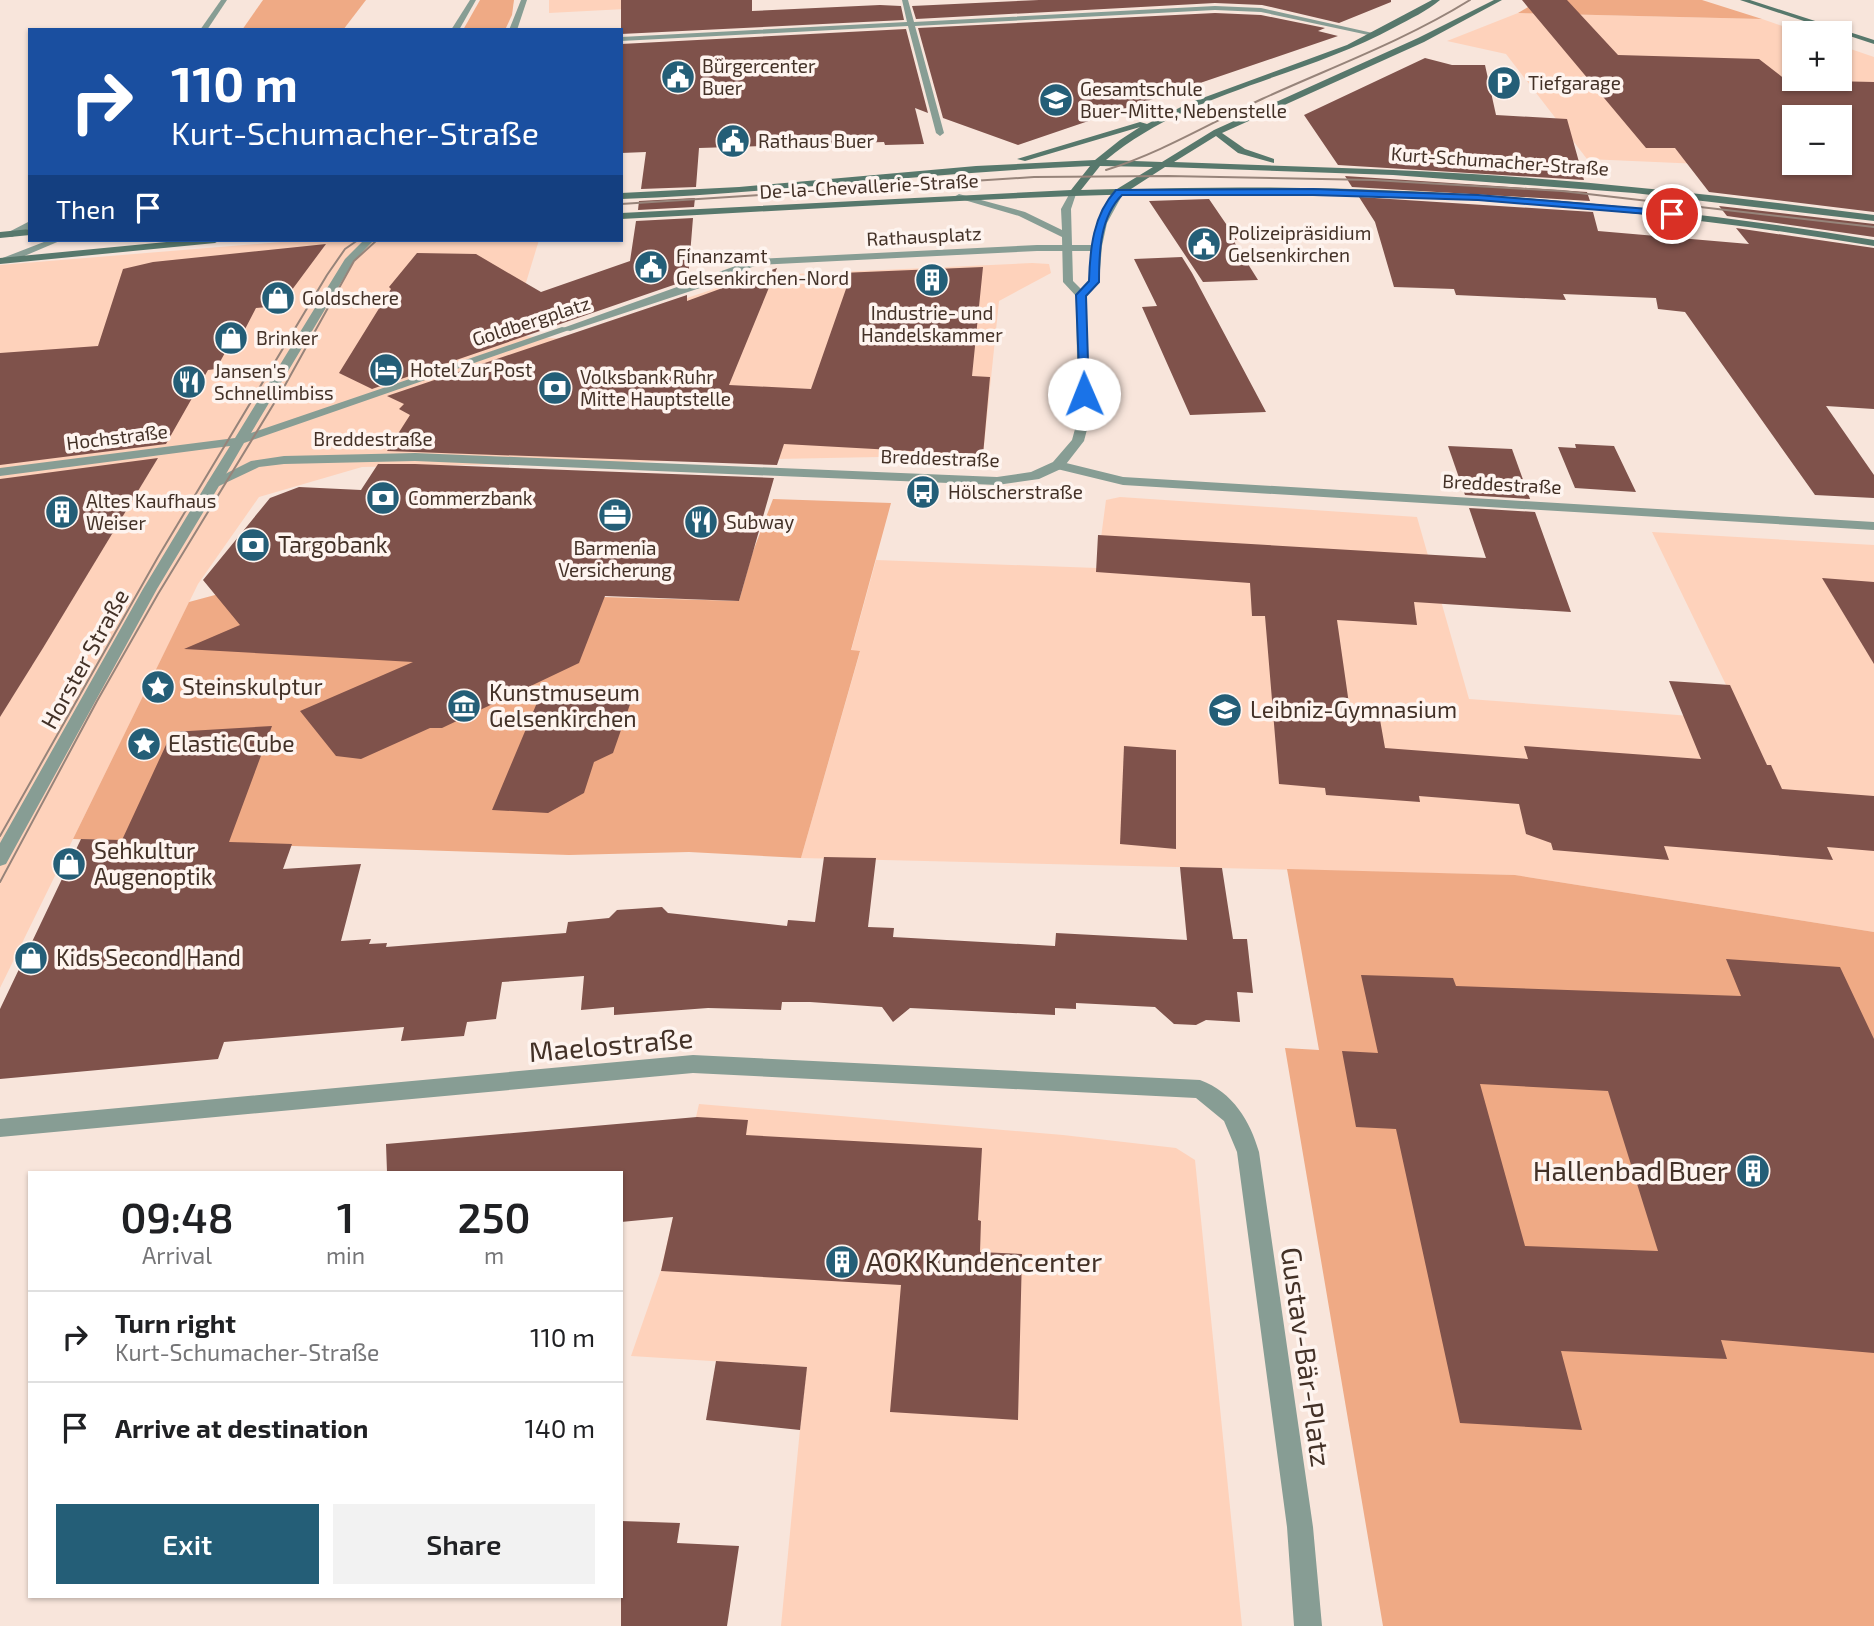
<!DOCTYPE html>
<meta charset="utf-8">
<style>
:root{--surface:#fff;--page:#f2f2f2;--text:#202124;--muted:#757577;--line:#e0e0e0;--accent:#245e77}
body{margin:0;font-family:"Exo 2",sans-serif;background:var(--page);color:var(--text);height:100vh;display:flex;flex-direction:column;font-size:26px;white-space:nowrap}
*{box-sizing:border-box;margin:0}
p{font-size:23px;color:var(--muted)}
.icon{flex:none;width:38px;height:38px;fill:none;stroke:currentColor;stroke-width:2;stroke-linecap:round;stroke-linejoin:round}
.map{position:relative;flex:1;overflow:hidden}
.side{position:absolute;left:28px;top:1171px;width:595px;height:427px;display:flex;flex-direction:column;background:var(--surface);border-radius:0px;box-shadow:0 2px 5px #0004}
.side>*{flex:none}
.banner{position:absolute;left:28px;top:28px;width:595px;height:214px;border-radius:0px;box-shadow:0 2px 5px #0004;background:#1a4fa0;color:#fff;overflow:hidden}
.buttons{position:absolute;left:1782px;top:21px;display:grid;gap:14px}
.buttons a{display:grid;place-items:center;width:70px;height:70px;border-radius:0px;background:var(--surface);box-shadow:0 2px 5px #0004;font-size:35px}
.pin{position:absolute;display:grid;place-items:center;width:60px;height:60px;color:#fff;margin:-30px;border:4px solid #fff;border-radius:50%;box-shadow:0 2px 7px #0007}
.me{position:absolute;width:77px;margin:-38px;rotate:359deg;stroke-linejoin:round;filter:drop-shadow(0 0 5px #0008)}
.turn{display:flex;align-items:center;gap:24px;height:147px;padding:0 28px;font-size:32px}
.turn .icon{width:91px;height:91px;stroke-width:2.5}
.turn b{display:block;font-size:49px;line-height:60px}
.then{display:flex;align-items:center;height:66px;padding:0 28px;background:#0003;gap:14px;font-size:26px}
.eta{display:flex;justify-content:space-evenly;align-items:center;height:119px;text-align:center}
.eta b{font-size:42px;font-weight:600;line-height:49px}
.cta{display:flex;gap:14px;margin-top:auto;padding:14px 28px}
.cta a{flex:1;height:80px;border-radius:0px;background:var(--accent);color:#fff;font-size:28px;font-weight:600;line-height:80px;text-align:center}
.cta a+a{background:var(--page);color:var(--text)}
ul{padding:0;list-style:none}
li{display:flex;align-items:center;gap:21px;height:91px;padding:0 28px;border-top:2px solid var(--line)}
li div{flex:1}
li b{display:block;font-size:26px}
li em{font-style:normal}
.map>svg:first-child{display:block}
.built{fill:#fed2bb;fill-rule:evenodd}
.green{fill:#efaa85}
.building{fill:#7f524b;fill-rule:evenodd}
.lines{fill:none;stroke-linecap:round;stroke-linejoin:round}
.pedestrian{fill:#879d94;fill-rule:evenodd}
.minor{fill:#879d94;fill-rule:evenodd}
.tertiary{fill:#879d94;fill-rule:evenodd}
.secondary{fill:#57786c;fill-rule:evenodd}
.tram{stroke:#97847a;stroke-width:2}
.route{fill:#1a73e8;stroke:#114b97;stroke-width:2}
.labels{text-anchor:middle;stroke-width:7;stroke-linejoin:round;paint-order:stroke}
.far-poi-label{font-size:19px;fill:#433127;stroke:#fef4ef;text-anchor:start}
.far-street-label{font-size:19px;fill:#433127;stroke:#fef4ef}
.poi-label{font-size:23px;fill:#433127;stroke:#fef4ef;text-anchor:start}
.street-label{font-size:23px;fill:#433127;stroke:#fef4ef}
.near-street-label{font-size:28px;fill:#433127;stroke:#fef4ef}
.near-poi-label{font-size:28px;fill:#433127;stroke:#fef4ef;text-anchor:end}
</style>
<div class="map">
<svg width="1874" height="1626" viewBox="0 0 1874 1626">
<rect width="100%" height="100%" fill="#f8e5db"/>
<g class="built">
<polygon points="549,0 682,0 682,6 549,13"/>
<path d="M1518 13 1762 19 1803 33H1794V79H1839V45L1874 57V181L1746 166 1587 159 1506 54 1447 41ZM1794 117H1839V163H1794Z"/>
<polygon points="305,240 539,240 510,335 564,339 753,276 1032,263 1049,264 1051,273 999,301 983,455 362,467 259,497 198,584 0,988 0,265"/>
<polygon points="1120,497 1417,517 1469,699 1743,720 1652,532 1874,545 1874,932 1514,875 801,858 860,652 851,651 876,560 1097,568 1106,500"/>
<polygon points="699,1104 1063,1135 1176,1148 1195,1160 1242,1626 781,1626 806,1367 631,1356 661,1270"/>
</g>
<g class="green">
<polygon points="263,0 366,0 343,30 242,30"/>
<polygon points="480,0 514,0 512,15 505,30 463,30"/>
<polygon points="1540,0 1702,0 1762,19 1518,13"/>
<polygon points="773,499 891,503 851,650 860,651 801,858 689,852 569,855 73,839 189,602 215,595 326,600 403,591 739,601 752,554"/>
<polygon points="1287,869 1515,875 1874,932 1874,1626 1383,1626 1285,1048 1319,1050"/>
</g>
<g class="building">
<polygon points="621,0 752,0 752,11 880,5 901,6 904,20 621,34"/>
<polygon points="1039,0 1391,0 1391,2 1339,23 1262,5 1215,3 916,19 912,6"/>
<path d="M1522 0H1567L1618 55 1759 59 1786 80 1874 82V212L1709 192 1675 148H1646ZM1794 117H1839V163H1794Z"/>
<polygon points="1215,13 1261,15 1325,28 1318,31 1338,36 1018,145 943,118 918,28"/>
<polygon points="906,29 928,113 915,108 924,144 885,145 884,142 699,148 696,187 641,189 646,152 621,153 621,44"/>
<polygon points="1425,58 1452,65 1485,65 1496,115 1567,119 1584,180 1338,165 1304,115"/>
<polygon points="1345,176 1587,192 1590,201 1352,187"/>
<polygon points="1359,197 1593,212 1598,231 1749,244 1736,228 1874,248 1874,409 1826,406 1874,475 1874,498 1815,495 1685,312 1658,309 1656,298 1563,294 1566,300 1456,295 1454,289 1394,287 1375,222"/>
<polygon points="695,198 694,207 638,210 639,201"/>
<polygon points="1209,199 1237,240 1233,240 1258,280 1203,282 1149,201"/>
<polygon points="1719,206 1874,224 1874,237 1727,216"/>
<polygon points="693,218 688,280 372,389 339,373 391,289 389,287 417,253 476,254 541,292 630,261 636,221"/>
<polygon points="326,244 280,306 256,308 243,333 236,333 216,369 208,370 166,444 0,465 0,353 98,346 123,269 153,262"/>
<polygon points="1182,257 1192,273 1266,412 1190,415 1142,307 1157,306 1134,259"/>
<polygon points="983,267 972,376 990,377 983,455 784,444 777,465 387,451 410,415 399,409 404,404 387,396 687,295 687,301 777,268 729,385 811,389 847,286 841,273"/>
<polygon points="1575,444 1614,446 1636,492 1575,488 1558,447 1576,448"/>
<polygon points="1448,446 1512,449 1530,499 1465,495"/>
<polygon points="158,458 43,648 0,717 0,479"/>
<polygon points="378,464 415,464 774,478 739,601 605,596 579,663 442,728 430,728 361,759 336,756 300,711 413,662 184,649 240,625 203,580 270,498 299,487 361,490"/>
<polygon points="1469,508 1535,512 1571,612 1414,602 1417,625 1337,620 1350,711 1379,714 1385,748 1528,759 1524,746 1701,759 1669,681 1730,685 1767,765 1771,765 1782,789 1874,796 1874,851 1827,847 1833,860 1664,846 1669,860 1553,850 1551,843 1526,834 1519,804 1419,796 1420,802 1326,795 1325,788 1279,784 1265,616 1252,616 1250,583 1096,572 1098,535 1486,558"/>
<polygon points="1822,578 1874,582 1874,664"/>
<polygon points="544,686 635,690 613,753 594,762 584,793 548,813 492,810"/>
<polygon points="272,726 229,842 292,844 283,869 361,864 341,941 371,939 369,944 387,943 386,947 566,933 568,922 609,918 617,910 662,907 668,913 787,926 788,920 815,922 824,857 876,858 868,927 894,928 893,937 1055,946 1056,933 1187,940 1180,867 1222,868 1233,939 1247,939 1253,993 1237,992 1240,1022 1206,1020 1196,1025 1174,1024 1155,1007 1076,1003 1076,1009 1055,1008 1055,1015 910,1008 893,1022 882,1007 810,1002 782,1002 781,1010 708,1008 614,1015 614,1007 581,1010 584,976 502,982 496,1019 467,1022 464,1036 401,1041 404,1027 224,1042 218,1059 0,1079 0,1009 81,839 122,840 172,732"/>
<polygon points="1124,746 1176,750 1176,849 1120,844"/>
<path d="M1726 959 1840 967 1874 1039V1353L1721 1340 1727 1359 1561 1351 1582 1430 1460 1423 1396 1129 1356 1127 1342 1051 1378 1053 1361 975 1453 978 1456 986 1741 996ZM1480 1084 1608 1091 1658 1251 1525 1246Z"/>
<polygon points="697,1117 748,1120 746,1135 982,1148 978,1220 981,1221 980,1252 1022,1254 1018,1420 890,1412 901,1285 661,1271 673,1217 621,1222 621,1172 387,1172 386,1144"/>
<polygon points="716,1361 807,1367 800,1430 706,1420"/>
<polygon points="621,1521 680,1523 677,1543 739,1546 727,1626 621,1626"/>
</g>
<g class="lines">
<polygon class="pedestrian" points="364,240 374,240 354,261 251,433 562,327 572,329 244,443 219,486 214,487 207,483 230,446 0,476 0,468 235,438 345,259"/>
<g class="minor">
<polygon points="221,0 227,0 207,30 200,30"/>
<polygon points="902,0 908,0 914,22 1215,6 1261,8 1377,34 1373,36 1261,12 1215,10 915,26 944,133 940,136 936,133 908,26 621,41 621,37 907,22"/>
<polygon points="30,221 30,228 12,237 3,235"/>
<polygon points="49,240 62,240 8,263 0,263 0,259"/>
<polygon points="1037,245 1095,245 1100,248 1095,251 1037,251 757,265 700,288 570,331 560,329 755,259"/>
<polygon points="1058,461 1123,477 1874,522 1874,530 1123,485 1053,468 1053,462"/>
<path d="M693 1055 1200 1080C1233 1092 1250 1121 1259 1152L1313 1527 1322 1626H1294L1287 1527 1237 1152 1224 1121 1196 1098 693 1073 0 1137V1119Z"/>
</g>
<g class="tertiary">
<polygon points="470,0 476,0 459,30 451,30"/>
<polygon points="521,0 527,0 517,30 509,30"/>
<polygon points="1119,189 1124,192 1107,223 1102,246 1099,282 1086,296 1090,418 1084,441 1063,468 1039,479 997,485 415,461 284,464 259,467 219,486 157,589 6,864 0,866 0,843 143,589 207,483 251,461 284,456 415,453 997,477 1031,472 1053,462 1072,440 1078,418 1076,296 1063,282 1062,237 1019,216 954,197 959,194 1025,212 1062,230 1061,209 1071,191 1077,191 1071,209 1073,281 1081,289 1089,281 1097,223 1107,201"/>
</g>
<g class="secondary">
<path d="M1432 0H1440C1427 11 1410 19 1395 27 1302 78 1188 91 1106 160L1162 162 1214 130 1418 38 1494 0H1502L1424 42 1222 133 1245 149 1274 159V163L1238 153 1216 136 1174 162C1273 166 1372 168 1472 174 1606 182 1740 198 1874 215V221L1634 193 1393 175 1165 167 1131 189C1380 182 1628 199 1874 240V246C1678 213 1482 196 1284 193 1062 191 842 208 621 219V213L1071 190 1090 166C933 172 778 193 621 199V193L739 187 976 166 1095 160 1120 140 1140 127 1025 161 1017 159 1140 122 1147 124 1189 103 1347 45ZM1100 166 1153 167 1117 189 1081 190Z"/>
<polygon points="1740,0 1750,0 1874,40 1874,44"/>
<polygon points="30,229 30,235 0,238 0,232"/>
<polygon points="187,240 220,240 215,243 0,264 0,258"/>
</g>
<g class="tram">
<path d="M1106 170C1161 153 1210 123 1262 99 1332 67 1404 41 1470 0"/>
<polyline points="621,204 1034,177 1168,176 1373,180 1562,191 1874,227"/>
<polyline points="0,836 158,557 327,275 345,249 358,240"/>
<polyline points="0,882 97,701 158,594 284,387 354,261 377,240"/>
</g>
</g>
<path class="route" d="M1313 189 1478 195 1672 211 1676 214 1672 216 1478 200 1313 195H1122C1100 217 1099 252 1099 282L1086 296 1089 394 1080 396 1076 295 1089 281C1090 249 1093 215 1116 190Z"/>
<defs>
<g id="civic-disc" transform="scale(1.75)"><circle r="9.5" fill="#245e77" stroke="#fef4ef"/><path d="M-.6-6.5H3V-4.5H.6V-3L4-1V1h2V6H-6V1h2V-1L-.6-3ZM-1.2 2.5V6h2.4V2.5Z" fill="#fff"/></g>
<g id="parking-disc" transform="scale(1.75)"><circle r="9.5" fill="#245e77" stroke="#fef4ef"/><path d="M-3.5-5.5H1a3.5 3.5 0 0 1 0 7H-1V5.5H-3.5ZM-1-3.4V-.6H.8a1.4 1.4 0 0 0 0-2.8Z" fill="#fff"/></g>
<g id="school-disc" transform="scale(1.75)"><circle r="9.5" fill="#245e77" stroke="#fef4ef"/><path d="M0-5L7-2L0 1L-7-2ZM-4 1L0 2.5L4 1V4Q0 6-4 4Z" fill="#fff"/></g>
<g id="building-disc" transform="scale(1.75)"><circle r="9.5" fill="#245e77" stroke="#fef4ef"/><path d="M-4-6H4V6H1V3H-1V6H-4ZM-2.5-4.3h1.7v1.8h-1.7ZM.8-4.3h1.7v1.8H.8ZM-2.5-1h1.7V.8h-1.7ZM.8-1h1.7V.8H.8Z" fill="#fff"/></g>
<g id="shop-disc" transform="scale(1.75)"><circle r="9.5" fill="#245e77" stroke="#fef4ef"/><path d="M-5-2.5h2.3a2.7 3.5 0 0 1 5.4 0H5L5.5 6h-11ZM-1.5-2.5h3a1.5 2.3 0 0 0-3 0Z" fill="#fff"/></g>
<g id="hotel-disc" transform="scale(1.75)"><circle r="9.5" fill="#245e77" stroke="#fef4ef"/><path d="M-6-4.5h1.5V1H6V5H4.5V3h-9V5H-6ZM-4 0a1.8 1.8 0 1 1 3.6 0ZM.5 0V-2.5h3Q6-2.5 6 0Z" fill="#fff"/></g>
<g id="restaurant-disc" transform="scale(1.75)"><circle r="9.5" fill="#245e77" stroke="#fef4ef"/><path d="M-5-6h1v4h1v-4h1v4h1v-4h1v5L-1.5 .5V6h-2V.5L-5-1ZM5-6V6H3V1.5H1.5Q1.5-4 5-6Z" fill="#fff"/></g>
<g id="bank-disc" transform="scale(1.75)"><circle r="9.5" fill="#245e77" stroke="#fef4ef"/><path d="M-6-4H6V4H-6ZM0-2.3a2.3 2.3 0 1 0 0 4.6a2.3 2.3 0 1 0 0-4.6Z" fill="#fff"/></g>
<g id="bus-disc" transform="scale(1.75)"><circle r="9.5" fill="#245e77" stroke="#fef4ef"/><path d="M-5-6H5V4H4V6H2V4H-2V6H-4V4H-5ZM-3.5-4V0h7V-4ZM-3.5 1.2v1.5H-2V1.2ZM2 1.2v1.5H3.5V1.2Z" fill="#fff"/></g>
<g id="office-disc" transform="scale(1.75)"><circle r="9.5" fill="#245e77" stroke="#fef4ef"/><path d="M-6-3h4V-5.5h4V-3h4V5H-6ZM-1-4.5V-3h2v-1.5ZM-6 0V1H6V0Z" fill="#fff"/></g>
<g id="sight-disc" transform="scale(1.75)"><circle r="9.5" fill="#245e77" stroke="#fef4ef"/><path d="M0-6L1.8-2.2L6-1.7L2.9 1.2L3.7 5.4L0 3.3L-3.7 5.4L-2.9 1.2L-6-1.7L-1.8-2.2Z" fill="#fff"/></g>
<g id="museum-disc" transform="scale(1.75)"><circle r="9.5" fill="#245e77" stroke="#fef4ef"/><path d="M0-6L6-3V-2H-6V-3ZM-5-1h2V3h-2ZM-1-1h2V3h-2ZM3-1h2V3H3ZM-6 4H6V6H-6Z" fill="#fff"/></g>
</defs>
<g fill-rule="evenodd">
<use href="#civic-disc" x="678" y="77"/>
<use href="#parking-disc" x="1504" y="83"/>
<use href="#school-disc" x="1056" y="100"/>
<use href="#civic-disc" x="733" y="141"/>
<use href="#civic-disc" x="1204" y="244"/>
<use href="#civic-disc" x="651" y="267"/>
<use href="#building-disc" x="932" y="280"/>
<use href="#shop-disc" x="278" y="298"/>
<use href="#shop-disc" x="231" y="338"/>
<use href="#hotel-disc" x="386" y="370"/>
<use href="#restaurant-disc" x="189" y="382"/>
<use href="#bank-disc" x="555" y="388"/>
<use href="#bus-disc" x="923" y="492"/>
<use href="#bank-disc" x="383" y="498"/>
<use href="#building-disc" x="62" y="512"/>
<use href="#office-disc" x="615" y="515"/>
<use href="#restaurant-disc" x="701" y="522"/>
<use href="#bank-disc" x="253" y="545"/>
<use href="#sight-disc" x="158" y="687"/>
<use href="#museum-disc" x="464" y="706"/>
<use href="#school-disc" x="1225" y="710"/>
<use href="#sight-disc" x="144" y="744"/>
<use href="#shop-disc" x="69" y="864"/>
<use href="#shop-disc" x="31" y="958"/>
<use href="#building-disc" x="1753" y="1171"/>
<use href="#building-disc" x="842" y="1262"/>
</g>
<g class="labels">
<g class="far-poi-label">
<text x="702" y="73">Bürgercenter<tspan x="702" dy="22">Buer</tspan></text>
<text x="1528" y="90">Tiefgarage</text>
<text x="1080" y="96">Gesamtschule<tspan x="1080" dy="22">Buer-Mitte, Nebenstelle</tspan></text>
<text x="758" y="148">Rathaus Buer</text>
<text x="1228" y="240">Polizeipräsidium<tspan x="1228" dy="22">Gelsenkirchen</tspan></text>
<text x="676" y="263">Finanzamt<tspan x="676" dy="22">Gelsenkirchen-Nord</tspan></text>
<text x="302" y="305">Goldschere</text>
<text x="932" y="320" text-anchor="middle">Industrie- und<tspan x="932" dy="22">Handelskammer</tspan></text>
<text x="256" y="345">Brinker</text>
<text x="410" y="377">Hotel Zur Post</text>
<text x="214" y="378">Jansen's<tspan x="214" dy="22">Schnellimbiss</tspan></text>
<text x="580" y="384">Volksbank Ruhr<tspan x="580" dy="22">Mitte Hauptstelle</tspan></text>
<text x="948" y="499">Hölscherstraße</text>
<text x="408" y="505">Commerzbank</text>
<text x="86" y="508">Altes Kaufhaus<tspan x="86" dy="22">Weiser</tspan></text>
<text x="726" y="529">Subway</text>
<text x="615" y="555" text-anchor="middle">Barmenia<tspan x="615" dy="22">Versicherung</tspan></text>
</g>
<g class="far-street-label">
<text transform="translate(1500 161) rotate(4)" y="7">Kurt-Schumacher-Straße</text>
<text transform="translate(869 186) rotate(-3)" y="7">De-la-Chevallerie-Straße</text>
<text transform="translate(924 236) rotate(-3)" y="7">Rathausplatz</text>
<text transform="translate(531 321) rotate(-18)" y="7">Goldbergplatz</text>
<text transform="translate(117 437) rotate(-7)" y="7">Hochstraße</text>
<text x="373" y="446">Breddestraße</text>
<text transform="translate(940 458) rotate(2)" y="7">Breddestraße</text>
<text transform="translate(1502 484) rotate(3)" y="7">Breddestraße</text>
</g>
<g class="poi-label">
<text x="278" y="553">Targobank</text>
<text x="182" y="695">Steinskulptur</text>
<text x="489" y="701">Kunstmuseum<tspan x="489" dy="26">Gelsenkirchen</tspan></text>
<text x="1250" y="718">Leibniz-Gymnasium</text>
<text x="168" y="752">Elastic Cube</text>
<text x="94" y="859">Sehkultur<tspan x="94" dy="26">Augenoptik</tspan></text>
<text x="56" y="966">Kids Second Hand</text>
</g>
<g class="street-label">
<text transform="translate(85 659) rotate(-61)" y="8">Horster Straße</text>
</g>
<g class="near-street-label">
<text transform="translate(611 1045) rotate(-5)" y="10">Maelostraße</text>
<text transform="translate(1306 1357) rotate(82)" y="10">Gustav-Bär-Platz</text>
</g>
<g class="near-poi-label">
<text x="1728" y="1181">Hallenbad Buer</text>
<text x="866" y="1272" text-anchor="start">AOK Kundencenter</text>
</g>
</g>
</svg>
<div class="buttons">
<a>+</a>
<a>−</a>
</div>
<div class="pin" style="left:1672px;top:214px;background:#d93025"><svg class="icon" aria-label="arrive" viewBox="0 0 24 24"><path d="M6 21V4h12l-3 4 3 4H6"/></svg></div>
<svg class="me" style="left:1084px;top:394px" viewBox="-20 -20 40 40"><circle r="19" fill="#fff"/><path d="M0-13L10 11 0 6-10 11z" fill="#1a73e8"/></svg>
<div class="banner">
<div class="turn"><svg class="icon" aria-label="right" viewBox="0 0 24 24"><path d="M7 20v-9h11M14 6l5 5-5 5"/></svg><div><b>110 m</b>Kurt-Schumacher-Straße</div></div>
<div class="then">Then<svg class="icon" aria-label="arrive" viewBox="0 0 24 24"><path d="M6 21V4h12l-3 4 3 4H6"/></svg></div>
</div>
<section class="side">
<div class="eta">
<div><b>09:48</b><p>Arrival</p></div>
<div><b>1</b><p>min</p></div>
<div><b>250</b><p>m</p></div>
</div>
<ul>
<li><svg class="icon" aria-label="right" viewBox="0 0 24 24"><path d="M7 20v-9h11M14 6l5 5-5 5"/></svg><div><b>Turn right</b><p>Kurt-Schumacher-Straße</p></div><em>110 m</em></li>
<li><svg class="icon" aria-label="arrive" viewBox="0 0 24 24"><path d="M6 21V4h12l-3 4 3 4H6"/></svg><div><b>Arrive at destination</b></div><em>140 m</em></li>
</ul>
<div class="cta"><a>Exit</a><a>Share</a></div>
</section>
</div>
